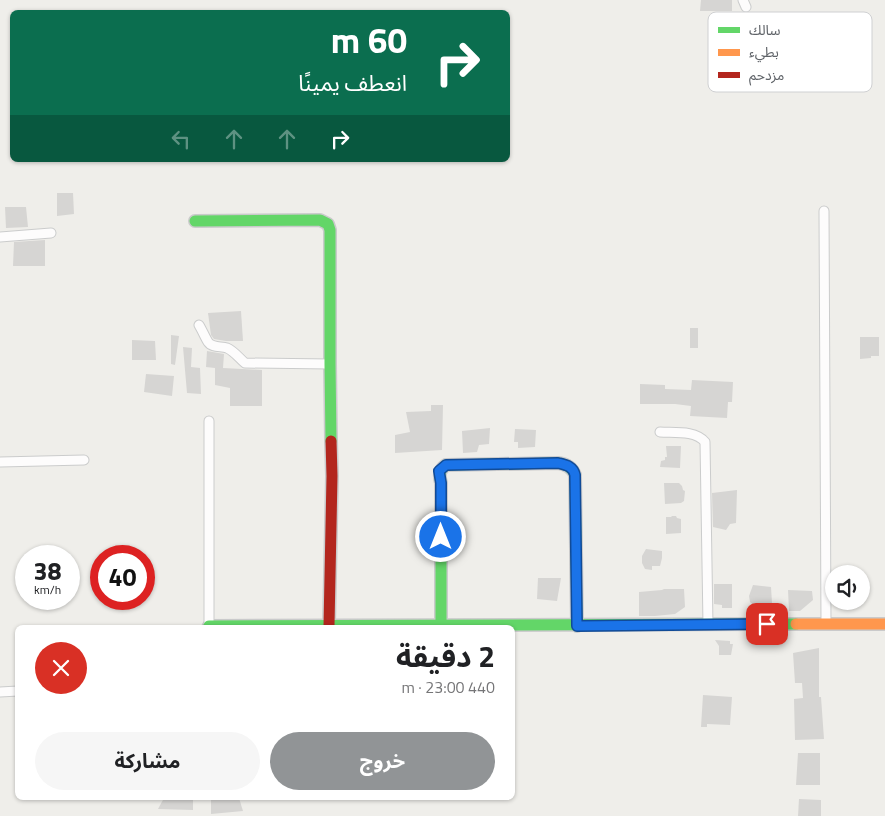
<!DOCTYPE html>
<html lang="ar">
<meta charset="utf-8">
<style>
:root{--surface:#fff;--page:#f6f6f6;--text:#202124;--muted:#757577;--accent:#919496}
body{margin:0;font-family:"Titillium Web","Noto Sans Arabic",sans-serif;background:var(--page);color:var(--text);direction:rtl;height:100vh;display:flex;flex-direction:column;font-size:19px;white-space:nowrap}
*{box-sizing:border-box;margin:0}
p{font-size:16px;color:var(--muted)}
.icon{flex:none;width:28px;height:28px;fill:none;stroke:currentColor;stroke-width:2;stroke-linecap:round;stroke-linejoin:round}
.map{position:relative;flex:1;overflow:hidden;direction:ltr}
.side{position:absolute;left:15px;top:625px;width:500px;height:175px;display:flex;flex-direction:column;background:var(--surface);border-radius:8px;box-shadow:0 1px 4px #0004;direction:rtl}
.side>*{flex:none}
.guide{position:absolute;left:10px;top:10px;width:500px;height:152px;border-radius:8px;box-shadow:0 1px 4px #0004;direction:rtl;background:#0b6e4f;color:#fff;overflow:hidden}
.fabs{position:absolute;left:825px;top:565px;display:grid;gap:10px}
.fabs a{display:grid;place-items:center;width:45px;height:45px;border-radius:50%;background:var(--surface);box-shadow:0 1px 4px #0004;font-size:25px}
.speed{position:absolute;left:15px;top:545px;display:flex;gap:10px;font-size:25px;font-weight:700;text-align:center}
.speed>*{display:grid;place-content:center;width:65px;height:65px;border-radius:50%;background:var(--surface);box-shadow:0 1px 4px #0004;line-height:1}
.speed small{font-size:12px;font-weight:400}
.speed .limit{border:8px solid #d22;background:#fff;color:#111}
.pin{position:absolute;display:grid;place-items:center;width:42px;height:42px;color:#fff;margin:-21px;border-radius:10px;box-shadow:0 2px 8px #0006}
.me{position:absolute;width:55px;margin:-28px;rotate:0deg;stroke-linejoin:round;filter:drop-shadow(0 0 4px #0008)}
.turn{display:flex;align-items:center;gap:18px;height:105px;padding:0 20px;font-size:22px}
.turn .icon{width:65px;height:65px;stroke-width:2.5}
.turn b{display:block;font-size:35px;line-height:42px}
.lanes{display:flex;align-items:center;height:48px;padding:0 20px;background:#0003;justify-content:center;gap:25px;direction:ltr}
.lanes .off{opacity:.35}
.round{display:grid;place-items:center;flex:none;width:52px;height:52px;border-radius:26px;background:var(--page)}
.headline{display:flex;align-items:center;justify-content:space-between;height:85px;padding:0 20px}
h1{font-size:30px;font-weight:700;line-height:38px}
.button{display:flex;gap:10px;margin-top:auto;padding:10px 20px}
.button a{flex:1;height:58px;border-radius:30px;background:var(--accent);color:#fff;font-size:20px;font-weight:700;line-height:58px;text-align:center}
.button a+a{background:var(--page);color:var(--text)}
.map>svg:first-child{display:block}
.building{fill:#d6d5d3}
.lines{fill:none;stroke-linecap:round;stroke-linejoin:round}
.street-casing{stroke:#cbcccc;stroke-width:11}
.fast-casing{stroke:#cacacb;stroke-width:14}
.slow-casing{stroke:#cacacb;stroke-width:14}
.jam-casing{stroke:#cacacb;stroke-width:14}
.street{stroke:#fdfcfc;stroke-width:9}
.fast{stroke:#63d668;stroke-width:11}
.slow{stroke:#ff974d;stroke-width:11}
.jam{stroke:#b3261e;stroke-width:11}
.route-casing{stroke:#114b97;stroke-width:12}
.route{stroke:#1a73e8;stroke-width:9}
.key{fill:#fff;stroke:#cfd0d2;stroke-width:1}
.key-label{font-size:14px;fill:#5f6368}
</style>
<div class="map">
<svg width="885" height="816" viewBox="0 0 885 816">
<rect width="100%" height="100%" fill="#efeeea"/>
<g class="building">
<polygon points="701,0 732,0 732,11 700,11"/>
<polygon points="57,193 73,193 74,214 57,216"/>
<polygon points="5,207 26,207 28,227 6,228"/>
<polygon points="45,240 45,266 13,266 14,242"/>
<polygon points="241,311 243,341 226,341 214,339 211,335 208,313"/>
<rect x="690" y="328" width="8" height="20"/>
<polygon points="171,335 179,336 175,365 171,364"/>
<polygon points="860,337 879,337 879,356 871,356 871,358 860,359"/>
<polygon points="132,340 155,341 156,360 132,360"/>
<polygon points="183,347 192,348 191,367 200,368 201,394 187,393"/>
<polygon points="207,351 224,354 223,368 262,370 262,406 230,406 230,388 215,385 215,368 206,367"/>
<polygon points="146,374 174,376 172,396 144,392"/>
<polygon points="692,380 733,382 732,402 728,402 727,418 690,416 691,406 675,404 640,404 640,384 665,385 665,389 691,390"/>
<polygon points="431,405 443,405 442,450 395,453 395,435 410,432 406,412 431,411"/>
<polygon points="490,428 489,444 479,445 477,452 463,453 462,431"/>
<polygon points="515,429 536,430 535,447 518,448 518,442 514,442"/>
<polygon points="666,446 681,446 680,468 660,467 661,461 665,460 665,457 667,457"/>
<polygon points="664,483 679,483 682,486 683,490 685,491 684,501 681,503 665,504"/>
<polygon points="737,490 736,523 730,524 726,530 713,527 712,493"/>
<polygon points="672,516 676,516 677,518 681,519 681,533 666,534 666,517 671,517"/>
<polygon points="646,549 662,551 662,558 660,566 652,566 652,570 645,569 642,563 642,556"/>
<polygon points="538,578 561,578 557,601 537,599"/>
<polygon points="714,584 732,584 732,608 722,608 722,605 714,604"/>
<polygon points="753,585 771,587 772,603 768,609 758,609 750,602 749,596"/>
<polygon points="664,589 684,589 685,607 675,614 655,616 639,616 639,592 662,590"/>
<polygon points="788,590 812,591 813,600 800,611 789,611"/>
<polygon points="715,640 730,641 730,644 733,644 731,655 719,655 719,646"/>
<polygon points="819,648 819,697 821,697 824,739 795,740 794,699 803,698 802,683 795,683 793,653"/>
<polygon points="703,695 732,697 730,725 707,724 707,727 701,727"/>
<polygon points="798,753 820,753 820,785 796,785"/>
<polygon points="164,798 193,798 193,810 158,809"/>
<polygon points="211,798 239,798 243,811 211,814"/>
<polygon points="799,799 821,800 821,816 798,816"/>
</g>
<g class="lines">
<g class="street-casing">
<g id="street">
<polyline points="743,0 746,7"/>
<polyline points="824,211 826,624"/>
<polyline points="0,237 51,233"/>
<path d="M199 325C202 330 205 337 208 342 212 348 221 346 227 348 234 351 239 358 245 363L330 364"/>
<polyline points="209,421 209,626"/>
<path d="M660 432C674 433 695 430 705 442L708 625"/>
<polyline points="0,462 84,460"/>
<polyline points="0,692 18,691"/>
</g>
</g>
<g class="fast-casing">
<g id="fast">
<polyline points="195,221 320,220 328,224 330,230 330,364 331,441"/>
<path d="M441 626V483C439 475 439 470 446 465L558 463C566 464 572 467 575 475L577 626"/>
<polyline points="208,628 209,626 796,624"/>
</g>
</g>
<g class="slow-casing">
<polyline id="slow" points="796,624 885,624"/>
</g>
<g class="jam-casing">
<polyline id="jam" points="329,626 332,476 331,441"/>
</g>
<use href="#street" class="street"/>
<use href="#fast" class="fast"/>
<use href="#slow" class="slow"/>
<use href="#jam" class="jam"/>
</g>
<g class="lines">
<g class="route-casing">
<path id="route" d="M441 537V483L439 471 446 465 558 463C566 465 573 466 575 475L577 626 767 624"/>
</g>
<use href="#route" class="route"/>
</g>
<rect x="708" y="12" width="164" height="80" rx="8" class="key"/>
<rect x="718" y="27" width="22" height="6" fill="#63d668"/>
<rect x="718" y="49" width="22" height="7" fill="#ff974d"/>
<rect x="718" y="72" width="22" height="6" fill="#b3261e"/>
<g class="key-label">
<text x="749" y="35">سالك</text>
<text x="749" y="57">بطيء</text>
<text x="749" y="80">مزدحم</text>
</g>
</svg>
<div class="fabs">
<a><svg class="icon" aria-label="sound" viewBox="0 0 24 24"><path d="M4 9h4l5-4v14l-5-4H4zM17 9q2 3 0 6"/></svg></a>
</div>
<div class="speed"><div>38<small>km/h</small></div><div class="limit">40</div></div>
<div class="pin" style="left:767px;top:624px;background:#d93025"><svg class="icon" aria-label="arrive" viewBox="0 0 24 24"><path d="M6 21V4h12l-3 4 3 4H6"/></svg></div>
<svg class="me" style="left:441px;top:537px" viewBox="-20 -20 40 40"><circle r="17" fill="#1a73e8" stroke="#fff" stroke-width="3"/><path d="M0-11L8 9 0 5-8 9z" fill="#fff"/></svg>
<div class="guide">
<div class="turn"><svg class="icon" aria-label="right" viewBox="0 0 24 24"><path d="M7 20v-9h11M14 6l5 5-5 5"/></svg><div><b>60 m</b>انعطف يمينًا</div></div>
<div class="lanes"><svg class="icon off" aria-label="left" viewBox="0 0 24 24"><path d="M17 20v-9H6M10 6l-5 5 5 5"/></svg><svg class="icon off" aria-label="ahead" viewBox="0 0 24 24"><path d="M12 20V5M6 11l6-6 6 6"/></svg><svg class="icon off" aria-label="ahead" viewBox="0 0 24 24"><path d="M12 20V5M6 11l6-6 6 6"/></svg><svg class="icon" aria-label="right" viewBox="0 0 24 24"><path d="M7 20v-9h11M14 6l5 5-5 5"/></svg></div>
</div>
<section class="side">
<div class="headline"><div><h1>2 دقيقة</h1><p>440 m · 23:00</p></div><a class="round" style="background:#d93025;color:#fff"><svg class="icon" aria-label="close" viewBox="0 0 24 24"><path d="M6 6l12 12M18 6L6 18"/></svg></a></div>
<div class="button"><a>خروج</a><a>مشاركة</a></div>
</section>
</div>
